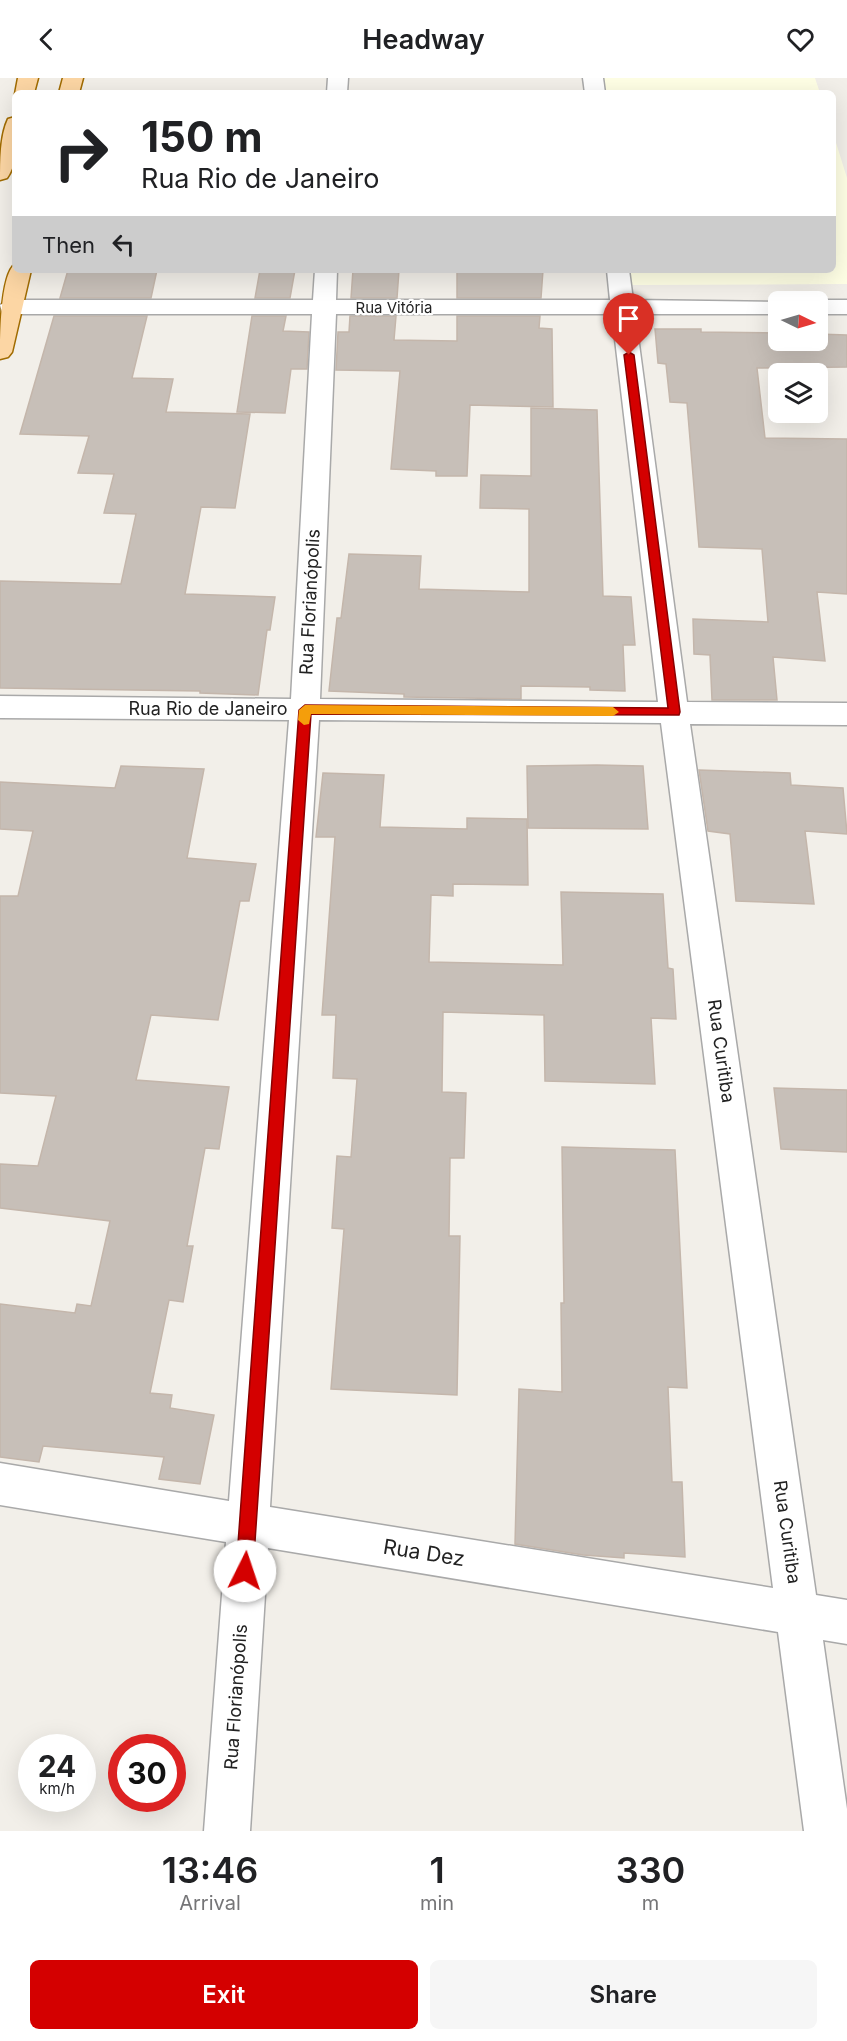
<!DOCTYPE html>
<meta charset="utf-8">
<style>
:root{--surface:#fff;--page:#f6f6f6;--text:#202124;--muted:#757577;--accent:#d40000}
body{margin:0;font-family:Inter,sans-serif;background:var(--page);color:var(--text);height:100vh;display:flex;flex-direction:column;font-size:22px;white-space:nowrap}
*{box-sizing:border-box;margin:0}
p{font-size:20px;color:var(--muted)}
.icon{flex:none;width:33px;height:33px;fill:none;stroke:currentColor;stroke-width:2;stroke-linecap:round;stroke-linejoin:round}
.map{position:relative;height:1753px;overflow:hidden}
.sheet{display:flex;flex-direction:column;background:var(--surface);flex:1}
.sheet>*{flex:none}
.top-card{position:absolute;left:12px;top:12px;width:824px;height:183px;border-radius:9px;box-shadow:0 6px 24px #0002;background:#fff;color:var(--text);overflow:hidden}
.needle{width:39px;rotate:95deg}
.tools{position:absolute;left:768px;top:213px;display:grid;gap:12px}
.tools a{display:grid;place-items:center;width:60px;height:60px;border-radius:9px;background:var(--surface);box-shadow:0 6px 24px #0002;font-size:30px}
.speed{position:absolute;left:18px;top:1656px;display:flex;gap:12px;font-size:30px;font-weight:700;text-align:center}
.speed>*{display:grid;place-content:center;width:78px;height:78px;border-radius:50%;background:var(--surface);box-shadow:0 6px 24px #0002;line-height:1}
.speed small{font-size:15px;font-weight:400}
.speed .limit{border:9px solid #d22;background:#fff;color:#111}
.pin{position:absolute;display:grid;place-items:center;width:51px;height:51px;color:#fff;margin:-62px -26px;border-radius:50% 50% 50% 0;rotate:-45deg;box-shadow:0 0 6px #0007}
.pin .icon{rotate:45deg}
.me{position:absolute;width:66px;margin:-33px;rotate:4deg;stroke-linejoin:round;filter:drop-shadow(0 0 4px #0008)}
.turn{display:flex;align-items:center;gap:21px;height:126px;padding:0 30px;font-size:27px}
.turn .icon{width:78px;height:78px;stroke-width:2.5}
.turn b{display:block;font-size:42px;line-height:51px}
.then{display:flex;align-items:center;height:57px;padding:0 30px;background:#0003;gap:12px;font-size:22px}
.eta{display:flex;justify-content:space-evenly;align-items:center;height:102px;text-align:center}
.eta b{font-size:36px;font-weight:600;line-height:42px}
.action{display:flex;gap:12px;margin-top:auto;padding:12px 30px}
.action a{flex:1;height:69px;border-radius:9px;background:var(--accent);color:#fff;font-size:24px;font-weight:600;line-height:69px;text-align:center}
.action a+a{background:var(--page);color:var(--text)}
header{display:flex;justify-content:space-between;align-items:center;height:78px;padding:0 30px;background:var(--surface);font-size:27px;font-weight:600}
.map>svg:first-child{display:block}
.education{fill:#ffffe5}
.building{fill:#c7bfb8;stroke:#c4b6ab;stroke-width:1.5}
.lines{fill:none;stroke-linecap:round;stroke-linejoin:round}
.minor-casing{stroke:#a9a9a9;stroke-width:3}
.major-casing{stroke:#a06b00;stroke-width:3}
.minor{fill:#fff;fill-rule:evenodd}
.major{fill:#fcd6a4;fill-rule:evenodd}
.route{fill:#d40000;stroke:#8a0000;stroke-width:1.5}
.slow{fill:#f59e0b}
.labels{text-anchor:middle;stroke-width:4.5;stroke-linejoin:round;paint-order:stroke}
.far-street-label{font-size:15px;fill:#222;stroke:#fff}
.street-label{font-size:18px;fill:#222;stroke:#fff}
.near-street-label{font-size:21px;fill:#222;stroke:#fff}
</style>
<header><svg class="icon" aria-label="back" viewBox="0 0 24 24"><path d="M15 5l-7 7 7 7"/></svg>Headway<svg class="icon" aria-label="heart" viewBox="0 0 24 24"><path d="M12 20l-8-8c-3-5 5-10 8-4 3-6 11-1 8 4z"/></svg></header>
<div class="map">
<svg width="847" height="1753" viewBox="0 0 847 1753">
<rect width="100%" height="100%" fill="#f2efe9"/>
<g class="education">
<polygon points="599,0 815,0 820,15 602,15"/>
<polygon points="833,55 847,100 847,206 632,207 630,192 832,192"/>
</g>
<g class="building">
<polygon points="68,192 157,192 151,220 60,220"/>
<polygon points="260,192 295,192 290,220 255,220"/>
<polygon points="353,192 399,192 397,220 351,220"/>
<polygon points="457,192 543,192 541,220 457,220"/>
<polygon points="54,238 147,238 132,300 173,301 166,334 250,336 235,430 201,429 185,516 275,519 270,552 267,552 258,617 200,615 200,613 0,610 0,503 121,506 136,436 104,435 114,396 78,395 89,358 20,356"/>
<polygon points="252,238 286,238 283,253 309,254 307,291 291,291 285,335 237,334"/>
<polygon points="350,238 396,238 394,262 457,263 457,238 540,238 539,250 552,251 553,329 470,327 467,398 436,398 436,393 391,391 400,293 336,292 338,254 349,254"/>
<polygon points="655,251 701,251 701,254 778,255 778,262 818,262 818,256 847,257 847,289 757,290 765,360 847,361 847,516 817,514 825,583 773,579 777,622 712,622 710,577 694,576 693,541 768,544 762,471 699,469 687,325 670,324 666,286 658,285"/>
<polygon points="531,330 597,332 603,518 631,519 635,567 623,567 625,613 590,612 590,609 521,608 521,621 404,619 404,616 329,613 337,540 341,540 349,476 421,478 419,511 529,514 529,431 480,430 481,397 531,398"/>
<polygon points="597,687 643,688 648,751 528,750 527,688"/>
<polygon points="121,688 204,691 187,780 256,786 249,823 240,823 218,942 151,937 136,1002 229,1009 219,1071 205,1070 187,1168 193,1168 183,1224 169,1222 150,1315 172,1317 170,1330 214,1337 200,1406 159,1401 164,1379 43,1368 39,1384 0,1379 0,1226 75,1235 77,1226 91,1228 110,1143 0,1130 0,1086 38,1088 56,1018 0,1015 0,818 18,818 33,753 0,751 0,704 115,710"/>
<polygon points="699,692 790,695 791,707 843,710 847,756 805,753 814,826 736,823 730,756 708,753"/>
<polygon points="323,695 384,697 380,749 467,751 467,740 527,741 528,807 453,806 453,818 431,817 429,884 563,887 561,814 663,816 668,890 673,891 676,941 651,940 655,1006 545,1003 544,937 443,934 442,1014 466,1015 464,1080 450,1080 449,1158 460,1158 457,1317 331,1311 344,1151 332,1150 337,1078 351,1079 357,1001 333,1000 336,937 322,937 335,759 316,759"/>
<polygon points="774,1010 847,1012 847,1074 781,1071"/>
<polygon points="562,1069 675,1072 687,1310 668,1309 672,1404 682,1404 685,1479 624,1475 624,1480 583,1477 515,1466 519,1311 562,1314 561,1225 564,1225"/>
</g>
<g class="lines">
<g class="minor-casing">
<g id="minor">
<polygon points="328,0 348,0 347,15 327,15"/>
<polygon points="583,0 603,0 605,15 585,15"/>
<path d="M315 192H337L336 222H610L607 192H629L633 222 784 224H778V236H635L687 624 847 625V647L690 646 816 1517 847 1522V1566L823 1562 847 1731V1753H804L778 1554 268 1470 250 1753H204L226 1464 0 1427V1385L229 1423 289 642 0 640V618L291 621 312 236H10L2 234 0 227 10 222H313ZM336 236H612L658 624 320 621ZM319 642 661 645 773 1510 270 1429Z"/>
<polygon points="818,222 847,222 847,236 818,236 818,224 812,224"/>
</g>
</g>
<g class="major-casing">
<g id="major">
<polygon points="18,0 38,0 34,15 15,16"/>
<polygon points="63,0 83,0 79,15 59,15"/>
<path d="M15 39C15 59 19 84 7 100L0 102C0 83 0 58 8 41Z"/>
<path d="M15 186V192H31L12 274 8 279 0 281C0 261 0 197 15 186Z"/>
</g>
</g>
<use href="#minor" class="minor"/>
<use href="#major" class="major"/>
</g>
<polygon class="route" points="629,274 634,277 680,634 679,637 311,636 253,1493 251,1500 245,1502 238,1500 236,1493 299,632 305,627 668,630 624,277"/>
<polygon class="slow" points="305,627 613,629 619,634 613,638 311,636 309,646 304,647 298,642 299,632"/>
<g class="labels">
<g class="far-street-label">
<text x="394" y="235">Rua Vitória</text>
</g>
<g class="street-label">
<text transform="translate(310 524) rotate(-87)" y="6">Rua Florianópolis</text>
<text x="208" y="637">Rua Rio de Janeiro</text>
<text transform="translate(721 973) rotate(82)" y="6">Rua Curitiba</text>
<text transform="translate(787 1454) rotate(82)" y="6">Rua Curitiba</text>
<text transform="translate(236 1619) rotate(-86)" y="6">Rua Florianópolis</text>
</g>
<g class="near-street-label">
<text transform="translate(424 1475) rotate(9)" y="7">Rua Dez</text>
</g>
</g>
</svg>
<div class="tools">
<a><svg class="needle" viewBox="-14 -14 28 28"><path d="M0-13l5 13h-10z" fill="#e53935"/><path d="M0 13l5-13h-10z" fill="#757577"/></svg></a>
<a><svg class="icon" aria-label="layers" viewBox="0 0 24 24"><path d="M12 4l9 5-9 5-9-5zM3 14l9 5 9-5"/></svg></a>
</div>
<div class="speed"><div>24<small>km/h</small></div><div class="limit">30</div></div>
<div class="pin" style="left:629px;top:277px;background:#d93025"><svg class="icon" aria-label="arrive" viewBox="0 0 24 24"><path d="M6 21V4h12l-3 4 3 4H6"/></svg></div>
<svg class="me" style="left:245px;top:1493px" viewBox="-20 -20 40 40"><circle r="19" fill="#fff"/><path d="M0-13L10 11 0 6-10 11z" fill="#d40000"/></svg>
<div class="top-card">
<div class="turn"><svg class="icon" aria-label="right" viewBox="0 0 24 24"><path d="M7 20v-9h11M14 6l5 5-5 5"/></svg><div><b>150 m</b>Rua Rio de Janeiro</div></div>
<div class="then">Then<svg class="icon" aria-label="left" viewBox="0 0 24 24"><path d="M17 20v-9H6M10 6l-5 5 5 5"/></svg></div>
</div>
</div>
<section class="sheet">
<div class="eta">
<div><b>13:46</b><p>Arrival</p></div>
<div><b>1</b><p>min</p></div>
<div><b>330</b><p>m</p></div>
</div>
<div class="action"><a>Exit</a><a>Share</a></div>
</section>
